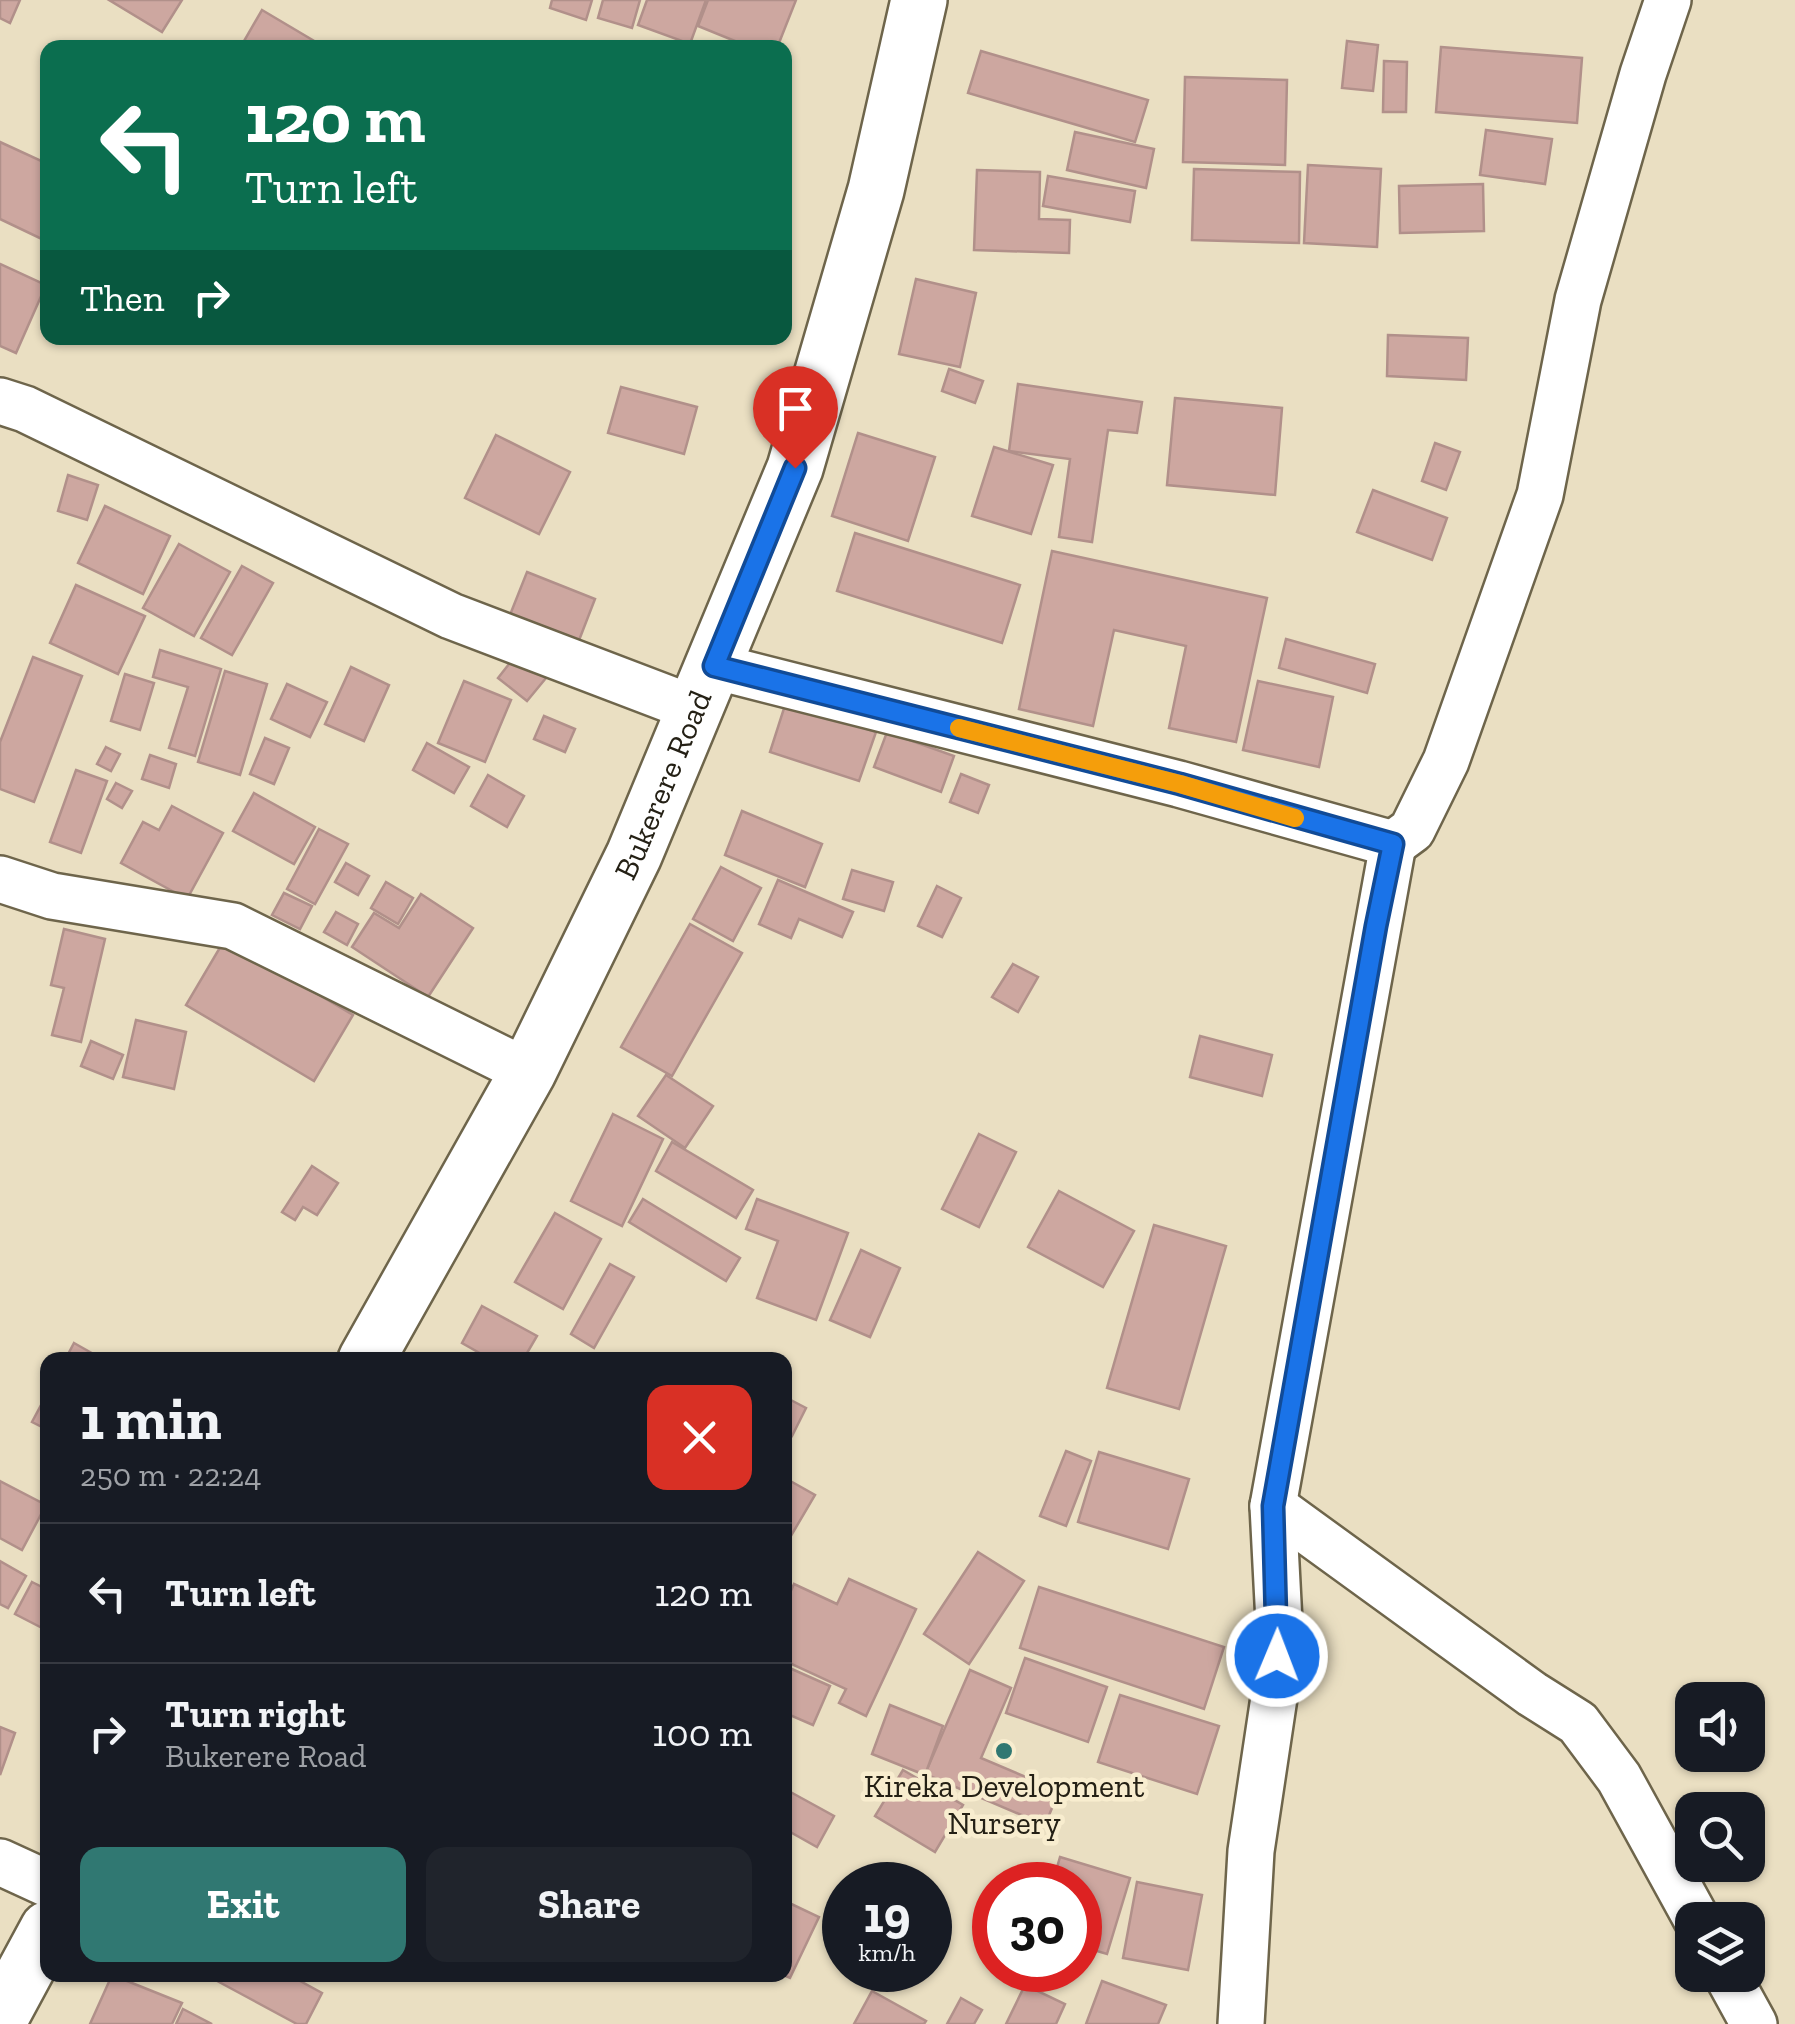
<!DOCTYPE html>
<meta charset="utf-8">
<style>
:root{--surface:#171b24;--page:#20242c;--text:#f1f3f6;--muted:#9ea1a6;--line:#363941;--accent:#307872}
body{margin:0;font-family:"Zilla Slab",serif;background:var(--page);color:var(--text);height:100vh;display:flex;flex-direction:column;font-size:38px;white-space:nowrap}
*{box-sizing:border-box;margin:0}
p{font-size:32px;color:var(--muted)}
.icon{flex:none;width:55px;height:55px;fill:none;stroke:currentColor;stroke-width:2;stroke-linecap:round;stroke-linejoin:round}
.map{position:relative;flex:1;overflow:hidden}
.panel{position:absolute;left:40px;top:1352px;width:752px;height:630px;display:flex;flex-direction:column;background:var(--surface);border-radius:20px;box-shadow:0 2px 8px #0004}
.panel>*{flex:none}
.guide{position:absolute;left:40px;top:40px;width:752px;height:305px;border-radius:20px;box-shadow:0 2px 8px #0004;background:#0b6e4f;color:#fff;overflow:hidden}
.controls{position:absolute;left:1675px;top:1682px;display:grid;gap:20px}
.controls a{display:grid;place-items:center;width:90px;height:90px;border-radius:20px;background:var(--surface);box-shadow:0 2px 8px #0004;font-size:50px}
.speed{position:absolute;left:822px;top:1862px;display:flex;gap:20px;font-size:50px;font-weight:700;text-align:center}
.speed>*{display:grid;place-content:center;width:130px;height:130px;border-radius:50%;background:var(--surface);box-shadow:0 2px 8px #0004;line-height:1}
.speed small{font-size:25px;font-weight:400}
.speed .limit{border:15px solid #d22;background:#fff;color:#111}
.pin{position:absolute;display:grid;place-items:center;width:85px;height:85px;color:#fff;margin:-102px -42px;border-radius:50% 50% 50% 0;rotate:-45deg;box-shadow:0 0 10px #0007}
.pin .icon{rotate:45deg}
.me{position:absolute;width:110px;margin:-55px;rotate:1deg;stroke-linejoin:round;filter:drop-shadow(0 0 8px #0008)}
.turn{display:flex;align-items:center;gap:35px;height:210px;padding:0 40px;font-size:45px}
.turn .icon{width:130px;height:130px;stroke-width:2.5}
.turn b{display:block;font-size:70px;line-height:85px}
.then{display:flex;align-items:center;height:95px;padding:0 40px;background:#0003;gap:20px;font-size:38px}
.round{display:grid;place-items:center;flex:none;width:105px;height:105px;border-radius:20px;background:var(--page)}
.head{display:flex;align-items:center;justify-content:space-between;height:170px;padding:0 40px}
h1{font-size:60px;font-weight:700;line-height:75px}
.primary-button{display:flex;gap:20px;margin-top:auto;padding:20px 40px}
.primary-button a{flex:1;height:115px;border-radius:20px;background:var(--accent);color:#fff;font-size:40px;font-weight:700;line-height:115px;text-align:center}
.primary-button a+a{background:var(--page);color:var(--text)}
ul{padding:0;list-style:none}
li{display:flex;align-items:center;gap:30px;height:140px;padding:0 40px;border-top:2px solid var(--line)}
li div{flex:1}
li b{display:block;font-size:38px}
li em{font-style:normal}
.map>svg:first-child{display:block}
.building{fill:#cda7a0;stroke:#b1908a;stroke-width:2.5}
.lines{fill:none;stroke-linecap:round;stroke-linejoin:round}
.minor-casing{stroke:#6e654b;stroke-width:50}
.tertiary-casing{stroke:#6e654b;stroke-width:60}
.minor{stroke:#fff;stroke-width:45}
.tertiary{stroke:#fff;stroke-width:55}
.route-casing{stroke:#114b97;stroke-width:25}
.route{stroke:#1a73e8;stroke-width:18}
.slow{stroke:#f59e0b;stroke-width:18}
.poi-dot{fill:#307872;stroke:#f8edcf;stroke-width:4}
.labels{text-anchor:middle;stroke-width:9;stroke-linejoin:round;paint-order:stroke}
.street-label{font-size:32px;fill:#242015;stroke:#f8edcf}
.poi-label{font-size:32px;fill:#242015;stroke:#f8edcf}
</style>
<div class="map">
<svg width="1795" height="2024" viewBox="0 0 1795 2024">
<rect width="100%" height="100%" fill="#eadfc2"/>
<g class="building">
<polygon points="0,0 20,0 10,23 0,18"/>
<polygon points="109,0 182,0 162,32"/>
<polygon points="552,0 592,0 586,20 550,8"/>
<polygon points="603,0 640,0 632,28 598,18"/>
<polygon points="647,0 706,0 690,44 638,25"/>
<polygon points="708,0 796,0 777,48 752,48 698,26"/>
<polygon points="262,10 326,48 240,48"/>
<polygon points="1347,41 1378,45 1373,91 1342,88"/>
<polygon points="1441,47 1582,58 1577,123 1436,112"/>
<polygon points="981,51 1148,100 1135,142 968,93"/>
<polygon points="1384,61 1407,62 1406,112 1383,112"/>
<polygon points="1185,77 1287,80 1285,165 1183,162"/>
<polygon points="1486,130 1552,139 1545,184 1480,175"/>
<polygon points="1075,132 1154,149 1146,188 1067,170"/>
<polygon points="0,142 48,164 48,242 0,219"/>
<polygon points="1308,165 1381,169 1377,247 1304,243"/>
<polygon points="1194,169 1300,172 1299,243 1192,240"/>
<polygon points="977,170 1040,172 1039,219 1070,220 1069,253 974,250"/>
<polygon points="1048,176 1135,191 1130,222 1043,206"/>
<polygon points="1483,184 1484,231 1400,233 1399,186"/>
<polygon points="0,264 46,285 16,353 0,346"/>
<polygon points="916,279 976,293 960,367 899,354"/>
<polygon points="1388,335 1468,338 1466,380 1387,376"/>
<polygon points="949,369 983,381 975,403 942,391"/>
<polygon points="1018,384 1142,402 1137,433 1108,430 1092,542 1059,537 1070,459 1009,451"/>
<polygon points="621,387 697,407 684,454 608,433"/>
<polygon points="1175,398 1282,408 1275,495 1167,485"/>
<polygon points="858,433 935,457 908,541 832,516"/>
<polygon points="496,435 570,472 539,534 465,498"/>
<polygon points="1435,443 1460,452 1446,490 1422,481"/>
<polygon points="994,447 1053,465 1031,534 972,516"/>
<polygon points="68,475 98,485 87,520 58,511"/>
<polygon points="1373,490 1447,518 1432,560 1357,532"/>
<polygon points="105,506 170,536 143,594 78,563"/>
<polygon points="855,533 1020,585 1002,643 837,591"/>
<polygon points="179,544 230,572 194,636 143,608"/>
<polygon points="1052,551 1267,598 1236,742 1169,728 1186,646 1114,630 1093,726 1019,709"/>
<polygon points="242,566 273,583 232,655 201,638"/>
<polygon points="527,572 595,599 576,648 508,620"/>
<polygon points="76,585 145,616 118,674 50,643"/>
<polygon points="1286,639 1375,664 1367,693 1279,668"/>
<polygon points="160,650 221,669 195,756 169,748 188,687 153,677"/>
<polygon points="516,655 546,678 527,701 498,678"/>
<polygon points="33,657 82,676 34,802 0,789 0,742"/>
<polygon points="351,667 389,685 364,741 325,724"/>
<polygon points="225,671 267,684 240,775 198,762"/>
<polygon points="125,674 154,683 140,730 111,721"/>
<polygon points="464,681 511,700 485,762 438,743"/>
<polygon points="1258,681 1333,697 1319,767 1243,750"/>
<polygon points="287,684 327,702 310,737 271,719"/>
<polygon points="786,702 876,732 859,781 770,752"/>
<polygon points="544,716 575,729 565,752 534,739"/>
<polygon points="887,732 954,756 941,792 874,767"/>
<polygon points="265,738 289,748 274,784 250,774"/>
<polygon points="427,743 469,767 454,793 413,770"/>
<polygon points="106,747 120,754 111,771 97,764"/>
<polygon points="150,755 176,764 169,788 142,779"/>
<polygon points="76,770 107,781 81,853 50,842"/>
<polygon points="961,774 989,785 978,813 950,802"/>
<polygon points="488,775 524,796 507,827 471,806"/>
<polygon points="116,783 132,791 122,808 107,799"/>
<polygon points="254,793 315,827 294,864 233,831"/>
<polygon points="172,806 223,833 187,899 121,863 143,822 159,830"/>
<polygon points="742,811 822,844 805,887 725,855"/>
<polygon points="319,829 348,844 315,904 287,889"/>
<polygon points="346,863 369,876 358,895 335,882"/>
<polygon points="721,867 761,888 733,941 693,919"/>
<polygon points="852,870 893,882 884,911 843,899"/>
<polygon points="778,880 853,912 842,937 799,919 791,938 759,924"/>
<polygon points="386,882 413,898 398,924 371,908"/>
<polygon points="937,886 961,898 942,937 918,926"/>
<polygon points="284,893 312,906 300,929 272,915"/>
<polygon points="421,894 473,928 428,997 352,947 374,913 399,928"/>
<polygon points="336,912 358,924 347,945 324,932"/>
<polygon points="690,924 742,953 672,1076 621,1047"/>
<polygon points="64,929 105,939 81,1042 52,1035 64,988 51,985"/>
<polygon points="225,939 353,1015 314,1081 186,1005"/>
<polygon points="1013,964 1038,977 1018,1012 992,997"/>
<polygon points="136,1020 186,1032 174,1089 123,1077"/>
<polygon points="1200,1036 1272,1055 1262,1096 1190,1077"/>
<polygon points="91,1041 123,1055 113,1079 81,1066"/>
<polygon points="666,1075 713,1106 685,1148 638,1116"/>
<polygon points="613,1114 663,1139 622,1226 571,1201"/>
<polygon points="979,1134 1016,1152 979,1227 942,1209"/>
<polygon points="672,1142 753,1190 736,1218 656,1171"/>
<polygon points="312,1166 338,1183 317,1215 303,1207 295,1220 282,1212"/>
<polygon points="1059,1191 1134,1231 1103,1287 1028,1247"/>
<polygon points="643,1199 740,1258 726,1281 629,1222"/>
<polygon points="757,1199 848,1233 816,1320 757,1298 778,1241 746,1229"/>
<polygon points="555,1213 601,1239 563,1309 515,1282"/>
<polygon points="1154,1225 1226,1246 1179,1409 1107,1388"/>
<polygon points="861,1250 900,1268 870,1337 830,1320"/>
<polygon points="610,1264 634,1277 594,1348 571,1334"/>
<polygon points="482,1306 537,1336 523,1360 492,1360 462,1343"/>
<polygon points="74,1343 104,1360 65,1360"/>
<polygon points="48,1392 48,1430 32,1422"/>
<polygon points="785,1397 806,1408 792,1436 785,1432"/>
<polygon points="1066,1451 1091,1461 1066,1526 1040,1516"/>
<polygon points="1099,1452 1189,1479 1168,1549 1078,1522"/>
<polygon points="785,1478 815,1495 785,1546"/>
<polygon points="0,1481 46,1505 22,1550 0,1538"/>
<polygon points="978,1552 1024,1581 969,1664 924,1634"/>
<polygon points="0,1561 26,1576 8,1608 0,1604"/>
<polygon points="849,1579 916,1609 866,1716 839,1703 846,1689 785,1661 785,1604 794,1584 837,1604"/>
<polygon points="32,1582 48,1590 48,1631 15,1614"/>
<polygon points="1039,1587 1224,1647 1204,1709 1020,1648"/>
<polygon points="1025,1658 1107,1687 1088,1742 1006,1713"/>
<polygon points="785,1666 830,1686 813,1725 785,1713"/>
<polygon points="970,1670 1011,1688 981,1758 1059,1791 1045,1825 925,1774"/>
<polygon points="1120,1695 1219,1726 1197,1794 1098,1762"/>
<polygon points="890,1705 943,1726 925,1775 872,1754"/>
<polygon points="0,1727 15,1733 0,1775"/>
<polygon points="903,1770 963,1805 935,1852 875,1816"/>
<polygon points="785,1789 834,1816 817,1847 785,1829"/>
<polygon points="1060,1857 1130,1878 1107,1954 1080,1946 1080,1885 1052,1885"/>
<polygon points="1137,1882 1202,1895 1188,1970 1123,1958"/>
<polygon points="785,1901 819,1917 790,1978 783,1975"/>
<polygon points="112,1975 182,2003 172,2024 90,2024"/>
<polygon points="206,1975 289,1975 322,1993 306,2024 297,2024"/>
<polygon points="1102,1981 1166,2005 1158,2024 1086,2024"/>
<polygon points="1025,1985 1065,2004 1056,2024 1006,2024"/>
<polygon points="872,1991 926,2021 924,2024 854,2024"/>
<polygon points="961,1998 982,2010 974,2024 947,2024"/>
<polygon points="183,2009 212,2024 176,2024"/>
</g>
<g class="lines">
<g class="minor-casing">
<g id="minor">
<polyline points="0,401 25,409 451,616 695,709"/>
<polyline points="714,666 1179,784 1393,844 1273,1506 1279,1622 1275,1691 1251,1851 1241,2024"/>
<polyline points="1393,844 1412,830 1446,761 1540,495 1578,300 1643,74 1668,0"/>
<polyline points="0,879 52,896 233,926 528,1072"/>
<polyline points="1273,1506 1532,1694 1578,1723 1619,1778 1697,1920"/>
<polyline points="0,1862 48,1884"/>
<polyline points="1727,1975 1754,2024"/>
</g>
</g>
<g class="tertiary-casing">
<g id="tertiary">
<path id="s1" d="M366 1360 528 1072 634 855 795 468 876 190 919 0"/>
<polyline points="0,2018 48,1929"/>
</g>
</g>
<use href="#minor" class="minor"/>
<use href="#tertiary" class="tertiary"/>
</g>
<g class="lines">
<g class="route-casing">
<polyline id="route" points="795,468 714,666 1180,784 1393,844 1376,926 1273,1506 1277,1656"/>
</g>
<use href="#route" class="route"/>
<polyline class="slow" points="959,728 1180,784 1295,818"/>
</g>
<circle class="poi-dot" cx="1004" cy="1751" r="10"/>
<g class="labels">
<g class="street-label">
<text dy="11" stroke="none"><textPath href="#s1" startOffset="648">Bukerere Road</textPath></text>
</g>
<g class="poi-label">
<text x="1004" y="1797">Kireka Development<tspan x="1004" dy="37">Nursery</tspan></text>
</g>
</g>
</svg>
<div class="controls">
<a><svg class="icon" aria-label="sound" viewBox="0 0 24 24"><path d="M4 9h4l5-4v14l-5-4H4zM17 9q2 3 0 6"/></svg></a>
<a><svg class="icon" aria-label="search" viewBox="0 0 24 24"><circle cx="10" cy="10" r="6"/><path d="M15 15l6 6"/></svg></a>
<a><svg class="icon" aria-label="layers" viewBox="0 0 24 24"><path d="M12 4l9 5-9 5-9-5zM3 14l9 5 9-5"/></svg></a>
</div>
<div class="speed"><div>19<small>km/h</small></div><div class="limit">30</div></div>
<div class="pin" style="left:795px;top:468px;background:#d93025"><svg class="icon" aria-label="arrive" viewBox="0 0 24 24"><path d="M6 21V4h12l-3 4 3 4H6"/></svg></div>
<svg class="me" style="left:1277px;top:1656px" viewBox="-20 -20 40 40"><circle r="17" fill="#1a73e8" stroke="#fff" stroke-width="3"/><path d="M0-11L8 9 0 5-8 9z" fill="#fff"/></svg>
<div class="guide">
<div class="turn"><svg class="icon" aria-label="left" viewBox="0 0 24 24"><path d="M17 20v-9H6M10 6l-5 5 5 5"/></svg><div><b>120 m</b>Turn left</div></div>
<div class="then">Then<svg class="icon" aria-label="right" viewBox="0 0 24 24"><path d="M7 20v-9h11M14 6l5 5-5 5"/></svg></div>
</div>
<section class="panel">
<div class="head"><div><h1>1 min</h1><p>250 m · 22:24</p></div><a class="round" style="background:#d93025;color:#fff"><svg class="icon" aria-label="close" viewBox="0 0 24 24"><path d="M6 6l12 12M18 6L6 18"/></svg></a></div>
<ul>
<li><svg class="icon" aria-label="left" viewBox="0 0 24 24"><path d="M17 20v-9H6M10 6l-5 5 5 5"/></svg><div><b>Turn left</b></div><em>120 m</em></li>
<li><svg class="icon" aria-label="right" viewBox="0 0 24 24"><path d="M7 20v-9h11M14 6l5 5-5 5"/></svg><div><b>Turn right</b><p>Bukerere Road</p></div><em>100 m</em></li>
</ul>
<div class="primary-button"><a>Exit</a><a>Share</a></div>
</section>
</div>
